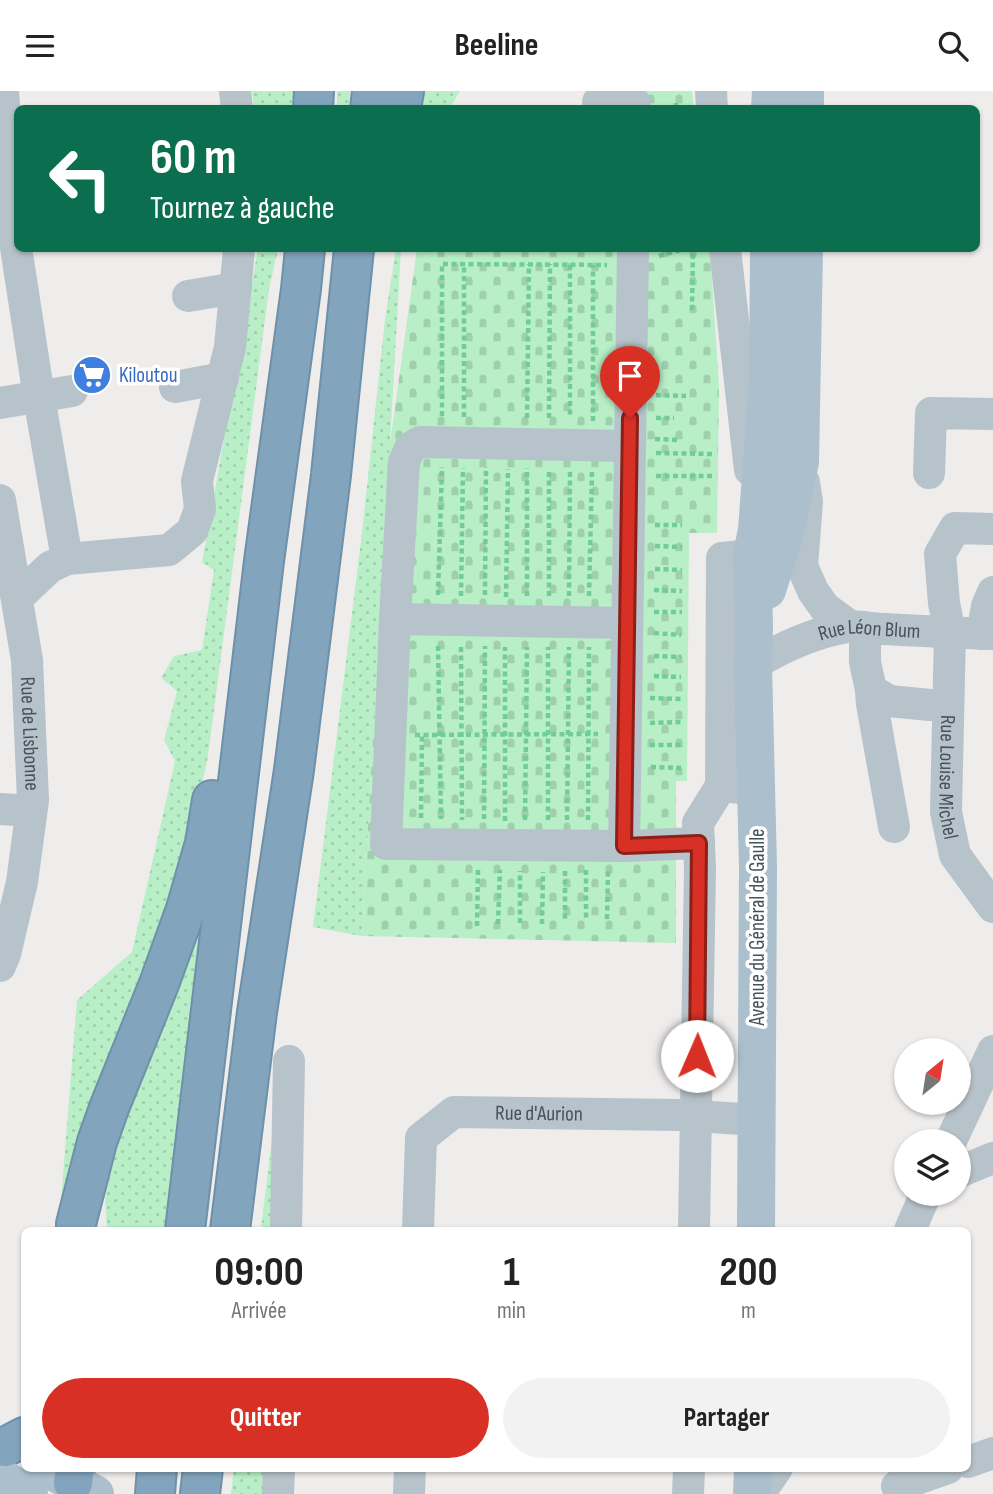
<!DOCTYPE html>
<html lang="fr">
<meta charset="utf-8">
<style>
:root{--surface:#fff;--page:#f2f2f2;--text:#222;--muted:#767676;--accent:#d93025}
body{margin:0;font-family:"Sofia Sans Condensed",sans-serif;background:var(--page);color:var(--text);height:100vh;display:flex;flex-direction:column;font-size:26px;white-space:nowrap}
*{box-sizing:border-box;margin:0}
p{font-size:23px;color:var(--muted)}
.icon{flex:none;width:38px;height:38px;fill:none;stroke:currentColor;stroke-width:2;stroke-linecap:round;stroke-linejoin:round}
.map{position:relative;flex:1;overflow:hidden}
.side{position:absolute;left:21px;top:1136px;width:950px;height:245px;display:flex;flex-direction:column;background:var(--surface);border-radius:10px;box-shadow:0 2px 5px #0004}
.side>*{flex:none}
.banner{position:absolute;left:14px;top:14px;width:966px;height:147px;border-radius:10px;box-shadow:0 2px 5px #0004;background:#0b6e4f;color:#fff;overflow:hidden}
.needle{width:46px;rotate:30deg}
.tools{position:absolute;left:894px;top:947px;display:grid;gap:14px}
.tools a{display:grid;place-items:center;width:77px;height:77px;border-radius:50%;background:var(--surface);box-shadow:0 2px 5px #0004;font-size:35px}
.pin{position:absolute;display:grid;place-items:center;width:60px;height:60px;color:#fff;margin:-72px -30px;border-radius:50% 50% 50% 0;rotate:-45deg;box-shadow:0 0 7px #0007}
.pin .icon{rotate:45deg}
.me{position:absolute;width:77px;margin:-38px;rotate:1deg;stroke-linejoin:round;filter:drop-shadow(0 0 5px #0008)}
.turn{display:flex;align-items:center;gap:24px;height:147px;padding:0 21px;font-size:32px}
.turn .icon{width:91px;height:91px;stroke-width:2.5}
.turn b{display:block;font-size:49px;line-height:60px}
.eta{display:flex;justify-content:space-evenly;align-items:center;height:119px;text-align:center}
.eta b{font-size:42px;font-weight:700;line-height:49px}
.action{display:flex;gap:14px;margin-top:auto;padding:14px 21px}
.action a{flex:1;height:80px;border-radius:42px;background:var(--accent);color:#fff;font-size:28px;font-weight:700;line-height:80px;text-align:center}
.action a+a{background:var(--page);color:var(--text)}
header{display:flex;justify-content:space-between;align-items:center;height:91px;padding:0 21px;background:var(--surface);font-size:32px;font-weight:700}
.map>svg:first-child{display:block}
.grass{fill:url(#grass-dots)}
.cemetery{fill:url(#cemetery-stones)}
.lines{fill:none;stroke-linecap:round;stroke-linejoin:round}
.highway-casing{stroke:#6e90a8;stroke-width:42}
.path{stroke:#70cd95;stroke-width:4.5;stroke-dasharray:5 3.5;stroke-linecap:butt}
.minor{stroke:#b7c3ca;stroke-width:32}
.major{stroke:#abbfcc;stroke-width:38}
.highway{stroke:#82a5bd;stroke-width:38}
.route-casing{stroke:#8d1f18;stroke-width:18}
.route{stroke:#d93025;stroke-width:12}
.labels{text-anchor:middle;stroke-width:7;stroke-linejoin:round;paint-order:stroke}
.shop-label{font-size:21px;fill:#366cbe;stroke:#fff;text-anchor:start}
.street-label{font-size:21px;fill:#44525a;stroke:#fff}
</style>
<header><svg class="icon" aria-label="menu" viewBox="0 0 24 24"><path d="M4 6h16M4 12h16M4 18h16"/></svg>Beeline<svg class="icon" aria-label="search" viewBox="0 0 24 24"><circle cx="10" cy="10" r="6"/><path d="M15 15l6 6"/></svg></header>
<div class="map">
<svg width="993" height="1403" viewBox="0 0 993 1403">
<defs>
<pattern id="grass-dots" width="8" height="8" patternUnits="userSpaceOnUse" patternTransform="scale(1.75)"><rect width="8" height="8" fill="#b8efc7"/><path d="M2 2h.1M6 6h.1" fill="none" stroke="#9fcfad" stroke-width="1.8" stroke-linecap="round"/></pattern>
<pattern id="cemetery-stones" width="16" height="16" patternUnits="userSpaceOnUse" patternTransform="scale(1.75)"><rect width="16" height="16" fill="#b8efc7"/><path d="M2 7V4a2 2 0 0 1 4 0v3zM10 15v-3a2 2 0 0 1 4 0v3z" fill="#9fcfad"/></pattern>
</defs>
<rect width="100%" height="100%" fill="#efecec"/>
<g class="grass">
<polygon points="252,0 294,0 294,17 254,17"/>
<polygon points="337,0 350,0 349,17 337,17"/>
<polygon points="415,0 460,0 450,17 411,18"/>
<polygon points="258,158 278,158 269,198 208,665 190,748 169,811 61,1109 77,909 132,861 175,670 164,649 177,600 161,587 174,565 202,559 214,479 202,471"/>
<polygon points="396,158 401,158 362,845 313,836 362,442 385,228"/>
<polygon points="207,812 165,1139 107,1139 105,1109 112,1041"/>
<polygon points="279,989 282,1139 261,1139"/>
<polygon points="234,1377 265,1377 263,1403 231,1403"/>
</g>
<g class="cemetery">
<polygon points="591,0 692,0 694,17 589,18"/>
<polygon points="417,158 710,158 719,296 717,442 689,442 687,690 676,690 676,852 362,845 389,359"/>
</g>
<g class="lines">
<g class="highway-casing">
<g id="highway">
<polyline points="313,18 314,0"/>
<polyline points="370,18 372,0"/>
<polyline points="401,18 404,0"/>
<polyline points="76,1139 76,1133 97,1051 109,1017 159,893 186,818 205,752 212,709"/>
<polyline points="185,1139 264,470 301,198 305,158"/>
<polyline points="230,1139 257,921 294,679 331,384 354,158"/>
<polyline points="5,1356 24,1346"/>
<polyline points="73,1392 75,1377"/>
<polyline points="155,1403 157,1377"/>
<polyline points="200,1403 203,1377"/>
</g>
</g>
<g class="path">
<polyline points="676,12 676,18"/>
<polyline points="659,165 684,158"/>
<polyline points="570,174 570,327"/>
<polyline points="692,219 693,158"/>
<polyline points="656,304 686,305"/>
<polyline points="442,325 442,173 607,174"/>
<polyline points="464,326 464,173"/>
<polyline points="527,327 529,173"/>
<polyline points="549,327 550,173"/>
<polyline points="656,327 674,327"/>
<polyline points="593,330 593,174"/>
<polyline points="655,348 679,349"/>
<polyline points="656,362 714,363"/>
<polyline points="656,385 714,385"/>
<polyline points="655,434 682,434"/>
<polyline points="655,455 682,456"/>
<polyline points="655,478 682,479"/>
<polyline points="654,499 682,500"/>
<polyline points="438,504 442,376"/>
<polyline points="485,504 486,376"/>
<polyline points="461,505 463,377"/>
<polyline points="527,505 527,377"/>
<polyline points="549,505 549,381"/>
<polyline points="569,505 570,381"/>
<polyline points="589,505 592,381"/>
<polyline points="506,506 508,378"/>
<polyline points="654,521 682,521"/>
<polyline points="654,542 681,544"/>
<polyline points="438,555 441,728"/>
<polyline points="461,556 462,729"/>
<polyline points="654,565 681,566"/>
<polyline points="654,585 681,586"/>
<polyline points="650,607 681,608"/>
<polyline points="650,632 681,631"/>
<polyline points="415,644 598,643"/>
<polyline points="650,654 681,654"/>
<polyline points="651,676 681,677"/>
<polyline points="421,727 422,644"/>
<polyline points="484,728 485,555"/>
<polyline points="525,729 527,556"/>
<polyline points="548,729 548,556"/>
<polyline points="567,729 569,556"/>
<polyline points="588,729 589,556"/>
<polyline points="505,730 505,556"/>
<polyline points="586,779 586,827"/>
<polyline points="565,780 565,828"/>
<polyline points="607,828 608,780"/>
<polyline points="520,832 520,780"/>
<polyline points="498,833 500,779"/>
<polyline points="542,833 543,781"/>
<polyline points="477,835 478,779"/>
</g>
<g class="minor">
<polyline points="3,0 13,137 39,306 67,468"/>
<polyline points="235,0 237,18"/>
<polyline points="711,0 712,18"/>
<polyline points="598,11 635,12"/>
<polyline points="633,158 624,755 699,752"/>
<polyline points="725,158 750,379"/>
<polyline points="188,205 236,197"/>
<polyline points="175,296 223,287"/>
<polyline points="0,312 72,300"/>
<polyline points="929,382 931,322 993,323"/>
<polyline points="804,391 807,411 802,475 813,500 825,517 850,535"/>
<path id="s1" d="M0 409 27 569 33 709 22 791 5 863 0 875"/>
<path id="s2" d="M993 438 955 437 940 463 944 512 950 542 946 721 955 764 993 816"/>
<polyline points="17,507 50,476 67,468 169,459 192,440 200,418 197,390 230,256 239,158"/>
<polyline points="395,528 627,532"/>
<polyline points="865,537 865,571 871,599 889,610 930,614"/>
<polyline points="982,543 987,515 993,501"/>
<path id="s3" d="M753 574C782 556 813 542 847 536 857 534 874 538 885 538 921 540 957 542 993 543"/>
<polyline points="871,599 872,613 894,736"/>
<polyline points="741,697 721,695 722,467 752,464"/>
<polyline points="0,718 31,720"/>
<polyline points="624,755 386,753 395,528 404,371 410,357 420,351 630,355"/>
<polyline points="951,1050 993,960"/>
<polyline points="959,1081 993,1067"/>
<polyline points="286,1139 289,970"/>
<path id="s4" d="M418 1139 421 1047 454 1021 680 1024 757 1029"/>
<polyline points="694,1139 700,777 698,732 721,695"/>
<polyline points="910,1139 926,1102"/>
<polyline points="968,1371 993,1362"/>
<polyline points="897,1395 948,1377"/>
<polyline points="278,1403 279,1377"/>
<polyline points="409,1403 410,1377"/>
<polyline points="688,1403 689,1377"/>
<polyline points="759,1403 777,1377"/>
</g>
<g class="major">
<polyline points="770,18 771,0"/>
<polyline points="805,18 805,0"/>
<polyline points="767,499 785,441 800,371 804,158"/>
<polyline points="756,1139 758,776 753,574 754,534 752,464 757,439 768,291 769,158"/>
<polyline points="46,1377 95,1403"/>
<polyline points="0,1386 29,1403"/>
<polyline points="752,1403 753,1377"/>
</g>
<use href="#highway" class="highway"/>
</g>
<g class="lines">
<g class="route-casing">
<polyline id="route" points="630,327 624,755 699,752 697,965"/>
</g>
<use href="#route" class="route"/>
</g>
<defs>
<g id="supermarket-disc" transform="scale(2.0125)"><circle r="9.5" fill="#3f7fe0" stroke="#fff"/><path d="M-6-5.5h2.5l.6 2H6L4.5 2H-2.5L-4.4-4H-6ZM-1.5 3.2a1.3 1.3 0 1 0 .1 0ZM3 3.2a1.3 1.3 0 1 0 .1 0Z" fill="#fff"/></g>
</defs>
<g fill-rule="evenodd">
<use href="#supermarket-disc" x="92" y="284"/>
</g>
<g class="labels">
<g class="shop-label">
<text x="119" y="291">Kiloutou</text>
</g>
<g class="street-label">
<text dy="7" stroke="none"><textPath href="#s3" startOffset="124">Rue Léon Blum</textPath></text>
<text dy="7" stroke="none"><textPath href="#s1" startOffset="236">Rue de Lisbonne</textPath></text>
<text dy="7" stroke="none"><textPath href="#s2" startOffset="292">Rue Louise Michel</textPath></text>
<text transform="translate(757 836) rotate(-90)" y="7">Avenue du Général de Gaulle</text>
<text dy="7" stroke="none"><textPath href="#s4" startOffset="219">Rue d'Aurion</textPath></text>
</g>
</g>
</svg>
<div class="tools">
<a><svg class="needle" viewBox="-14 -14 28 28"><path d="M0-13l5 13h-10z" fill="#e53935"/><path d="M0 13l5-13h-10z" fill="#767676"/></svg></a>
<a><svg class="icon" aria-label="layers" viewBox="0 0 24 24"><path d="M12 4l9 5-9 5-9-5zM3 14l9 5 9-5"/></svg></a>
</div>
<div class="pin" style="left:630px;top:327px;background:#d93025"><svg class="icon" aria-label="arrive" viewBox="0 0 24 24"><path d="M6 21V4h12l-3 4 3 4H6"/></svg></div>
<svg class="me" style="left:697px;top:965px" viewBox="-20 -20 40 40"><circle r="19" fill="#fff"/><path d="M0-13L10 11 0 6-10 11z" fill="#d93025"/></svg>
<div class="banner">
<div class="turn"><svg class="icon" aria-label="left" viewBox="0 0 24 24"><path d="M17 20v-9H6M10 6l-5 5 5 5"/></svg><div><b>60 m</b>Tournez à gauche</div></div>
</div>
<section class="side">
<div class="eta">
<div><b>09:00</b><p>Arrivée</p></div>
<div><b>1</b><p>min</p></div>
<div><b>200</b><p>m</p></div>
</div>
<div class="action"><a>Quitter</a><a>Partager</a></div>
</section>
</div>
